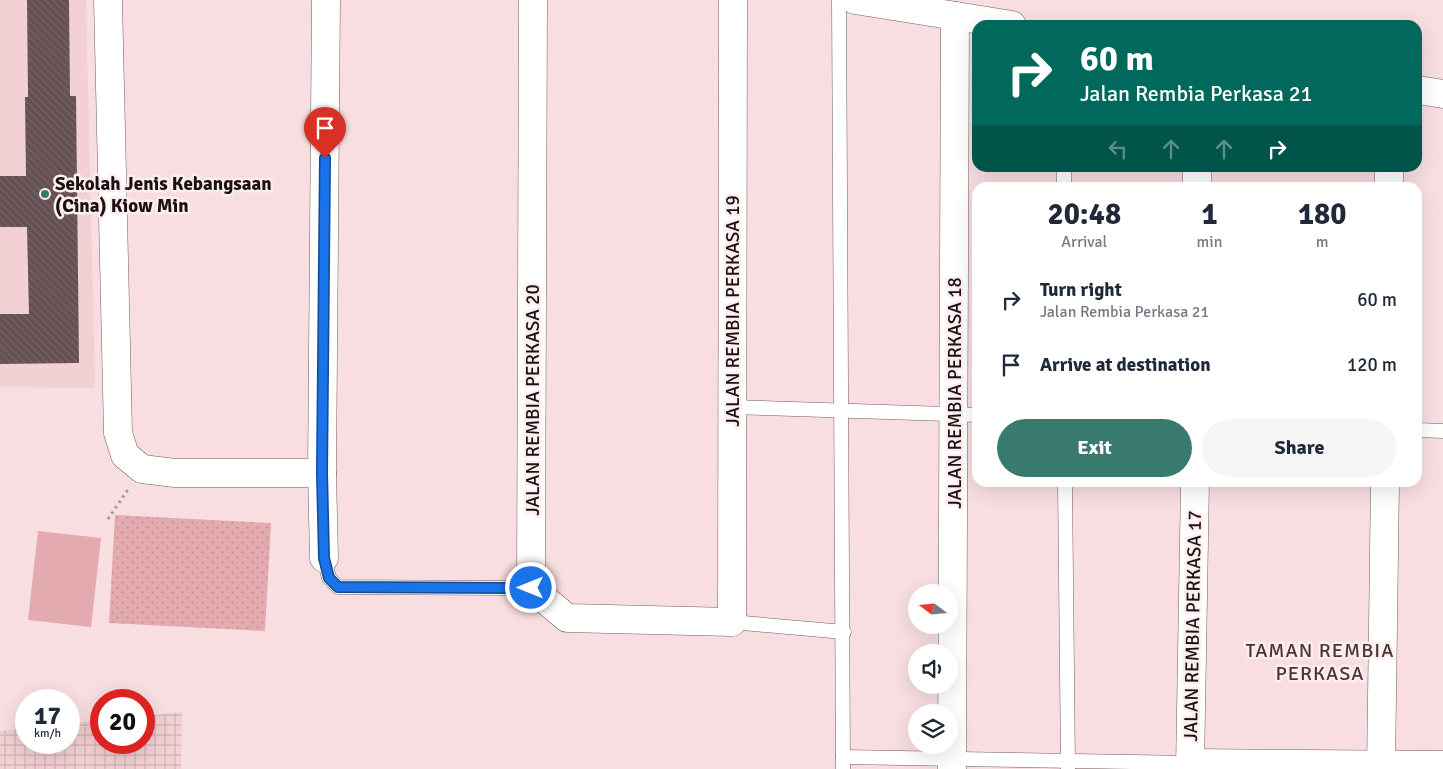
<!DOCTYPE html>
<style>
:root{--surface:#fff;--page:#f6f6f7;--text:#1f2937;--muted:#747a83;--accent:#387b6e}
body{margin:0;font-family:Signika,sans-serif;background:var(--page);color:var(--text);height:100vh;display:flex;flex-direction:column;font-size:19px;white-space:nowrap}
*{box-sizing:border-box;margin:0}
p{font-size:16px;color:var(--muted)}
.icon{flex:none;width:28px;height:28px;fill:none;stroke:currentColor;stroke-width:2;stroke-linecap:round;stroke-linejoin:round}
.map{position:relative;flex:1;overflow:hidden}
.details{position:absolute;left:972px;top:182px;width:450px;height:305px;display:flex;flex-direction:column;background:var(--surface);border-radius:15px;box-shadow:0 5px 20px #0002}
.details>*{flex:none}
.top-card{position:absolute;left:972px;top:20px;width:450px;height:152px;border-radius:15px;box-shadow:0 5px 20px #0002;background:#00695c;color:#fff;overflow:hidden}
.needle{width:32px;rotate:286deg}
.fabs{position:absolute;left:908px;top:584px;display:grid;gap:10px}
.fabs a{display:grid;place-items:center;width:50px;height:50px;border-radius:50%;background:var(--surface);box-shadow:0 5px 20px #0002;font-size:25px}
.speed{position:absolute;left:15px;top:689px;display:flex;gap:10px;font-size:25px;font-weight:700;text-align:center}
.speed>*{display:grid;place-content:center;width:65px;height:65px;border-radius:50%;background:var(--surface);box-shadow:0 5px 20px #0002;line-height:1}
.speed small{font-size:12px;font-weight:400}
.speed .limit{border:8px solid #d22;background:#fff;color:#111}
.pin{position:absolute;display:grid;place-items:center;width:42px;height:42px;color:#fff;margin:-51px -21px;border-radius:50% 50% 50% 0;rotate:-45deg;box-shadow:0 0 5px #0007}
.pin .icon{rotate:45deg}
.me{position:absolute;width:55px;margin:-28px;rotate:270deg;stroke-linejoin:round;filter:drop-shadow(0 0 4px #0008)}
.turn{display:flex;align-items:center;gap:18px;height:105px;padding:0 25px;font-size:22px}
.turn .icon{width:65px;height:65px;stroke-width:2.5}
.turn b{display:block;font-size:35px;line-height:42px}
.lanes{display:flex;align-items:center;height:48px;padding:0 25px;background:#0003;justify-content:center;gap:25px;direction:ltr}
.lanes .off{opacity:.35}
.eta{display:flex;justify-content:space-evenly;align-items:center;height:85px;text-align:center}
.eta b{font-size:30px;font-weight:700;line-height:35px}
.button{display:flex;gap:10px;margin-top:auto;padding:10px 25px}
.button a{flex:1;height:58px;border-radius:30px;background:var(--accent);color:#fff;font-size:20px;font-weight:700;line-height:58px;text-align:center}
.button a+a{background:var(--page);color:var(--text)}
ul{padding:0;list-style:none}
li{display:flex;align-items:center;gap:15px;height:65px;padding:0 25px}
li div{flex:1}
li b{display:block;font-size:19px}
li em{font-style:normal}
.map>svg:first-child{display:block}
.built{fill:#f3d0d4}
.industrial{fill:url(#industrial-grid)}
.park{fill:url(#park-dots)}
.pitch{fill:#e3aab0}
.building{fill:url(#building-back-hatch)}
.lines{fill:none;stroke-linecap:round;stroke-linejoin:round}
.service-casing{stroke:#735d5f;stroke-width:15}
.minor-casing{stroke:#735d5f;stroke-width:29}
.path{stroke:#a79495;stroke-width:3;stroke-dasharray:2.5 4;stroke-linecap:butt}
.service{stroke:#fff;stroke-width:14}
.minor{stroke:#fff;stroke-width:28}
.route-casing{stroke:#114b97;stroke-width:12}
.route{stroke:#1a73e8;stroke-width:9}
.poi-dot{fill:#387b6e;stroke:#feeeef;stroke-width:2}
.labels{text-anchor:middle;stroke-width:5;stroke-linejoin:round;paint-order:stroke}
.poi-label{font-size:19px;font-weight:bold;fill:#191112;stroke:#feeeef;text-anchor:start}
.street-label{font-size:19px;fill:#191112;stroke:#feeeef}
.neighbourhood-label{font-size:20px;letter-spacing:1px;fill:#4a3638;stroke:#feeeef}
</style>
<div class="map">
<svg width="1443" height="769" viewBox="0 0 1443 769">
<defs>
<pattern id="industrial-grid" width="8" height="8" patternUnits="userSpaceOnUse" patternTransform="scale(1.25)"><rect width="8" height="8" fill="#f3d0d4"/><path d="M0 4h8M4 0v8" fill="none" stroke="#d0b2b5"/></pattern>
<pattern id="park-dots" width="8" height="8" patternUnits="userSpaceOnUse" patternTransform="scale(1.25)"><rect width="8" height="8" fill="#e3aab0"/><path d="M2 2h.1M6 6h.1" fill="none" stroke="#c29196" stroke-width="1.8" stroke-linecap="round"/></pattern>
<pattern id="building-back-hatch" width="6" height="6" patternUnits="userSpaceOnUse" patternTransform="scale(1.25)"><rect width="6" height="6" fill="#655052"/><path d="M-1 5l2 2M0 0l6 6M5-1l2 2" fill="none" stroke="#766566"/></pattern>
</defs>
<rect width="100%" height="100%" fill="#f8dee0"/>
<polygon class="built" points="0,0 86,0 95,388 0,387"/>
<polygon class="industrial" points="182,712 181,769 0,769 0,731 26,728 26,742 69,742 69,724 101,720 101,742 144,742 144,716"/>
<polygon class="park" points="115,515 271,523 265,631 109,623"/>
<polygon class="pitch" points="38,531 101,538 91,627 28,620"/>
<polygon class="building" points="27,0 69,0 70,96 76,96 79,363 0,364 0,314 29,314 27,227 0,227 0,176 26,176 25,97 28,97"/>
<g class="lines">
<g class="service-casing">
<g id="service">
<polyline points="839,0 843,769"/>
<polyline points="1064,168 1064,188"/>
<polyline points="731,407 978,415"/>
<polyline points="1418,430 1443,431"/>
<polyline points="1065,482 1068,768"/>
<polyline points="324,558 329,578 338,587 531,588"/>
<polyline points="732,622 844,632"/>
<polyline points="843,757 1190,763"/>
</g>
</g>
<g class="minor-casing">
<g id="minor">
<polyline points="108,0 118,433 125,455 142,469 175,473 322,473"/>
<polyline points="533,0 531,588 567,618 732,622 733,0"/>
<polyline points="855,0 1012,25"/>
<polyline points="1418,90 1443,94"/>
<polyline points="1197,188 1197,168"/>
<polyline points="1389,188 1389,168"/>
<polyline points="324,558 322,473 326,0"/>
<polyline points="1190,763 1443,765"/>
<polyline points="952,769 955,16"/>
<polyline points="1190,769 1195,482"/>
<polyline points="1381,769 1385,482"/>
</g>
</g>
<polyline class="path" points="108,519 129,488"/>
<use href="#service" class="service"/>
<use href="#minor" class="minor"/>
</g>
<g class="lines">
<g class="route-casing">
<polyline id="route" points="325,158 322,473 324,558 329,578 338,587 531,588"/>
</g>
<use href="#route" class="route"/>
</g>
<circle class="poi-dot" cx="45" cy="194" r="5"/>
<g class="labels">
<g class="poi-label">
<text x="55" y="190">Sekolah Jenis Kebangsaan<tspan x="55" dy="22">(Cina) Kiow Min</tspan></text>
</g>
<g class="street-label">
<text transform="translate(732 311) rotate(-90)" y="7">JALAN REMBIA PERKASA 19</text>
<text transform="translate(954 393) rotate(-90)" y="7">JALAN REMBIA PERKASA 18</text>
<text transform="translate(532 400) rotate(-90)" y="7">JALAN REMBIA PERKASA 20</text>
<text transform="translate(1192 626) rotate(-89)" y="7">JALAN REMBIA PERKASA 17</text>
</g>
<g class="neighbourhood-label">
<text x="1320" y="657">TAMAN REMBIA<tspan x="1320" dy="23">PERKASA</tspan></text>
</g>
</g>
</svg>
<div class="fabs">
<a><svg class="needle" viewBox="-14 -14 28 28"><path d="M0-13l5 13h-10z" fill="#e53935"/><path d="M0 13l5-13h-10z" fill="#747a83"/></svg></a>
<a><svg class="icon" aria-label="sound" viewBox="0 0 24 24"><path d="M4 9h4l5-4v14l-5-4H4zM17 9q2 3 0 6"/></svg></a>
<a><svg class="icon" aria-label="layers" viewBox="0 0 24 24"><path d="M12 4l9 5-9 5-9-5zM3 14l9 5 9-5"/></svg></a>
</div>
<div class="speed"><div>17<small>km/h</small></div><div class="limit">20</div></div>
<div class="pin" style="left:325px;top:158px;background:#d93025"><svg class="icon" aria-label="arrive" viewBox="0 0 24 24"><path d="M6 21V4h12l-3 4 3 4H6"/></svg></div>
<svg class="me" style="left:531px;top:588px" viewBox="-20 -20 40 40"><circle r="17" fill="#1a73e8" stroke="#fff" stroke-width="3"/><path d="M0-11L8 9 0 5-8 9z" fill="#fff"/></svg>
<div class="top-card">
<div class="turn"><svg class="icon" aria-label="right" viewBox="0 0 24 24"><path d="M7 20v-9h11M14 6l5 5-5 5"/></svg><div><b>60 m</b>Jalan Rembia Perkasa 21</div></div>
<div class="lanes"><svg class="icon off" aria-label="left" viewBox="0 0 24 24"><path d="M17 20v-9H6M10 6l-5 5 5 5"/></svg><svg class="icon off" aria-label="ahead" viewBox="0 0 24 24"><path d="M12 20V5M6 11l6-6 6 6"/></svg><svg class="icon off" aria-label="ahead" viewBox="0 0 24 24"><path d="M12 20V5M6 11l6-6 6 6"/></svg><svg class="icon" aria-label="right" viewBox="0 0 24 24"><path d="M7 20v-9h11M14 6l5 5-5 5"/></svg></div>
</div>
<section class="details">
<div class="eta">
<div><b>20:48</b><p>Arrival</p></div>
<div><b>1</b><p>min</p></div>
<div><b>180</b><p>m</p></div>
</div>
<ul>
<li><svg class="icon" aria-label="right" viewBox="0 0 24 24"><path d="M7 20v-9h11M14 6l5 5-5 5"/></svg><div><b>Turn right</b><p>Jalan Rembia Perkasa 21</p></div><em>60 m</em></li>
<li><svg class="icon" aria-label="arrive" viewBox="0 0 24 24"><path d="M6 21V4h12l-3 4 3 4H6"/></svg><div><b>Arrive at destination</b></div><em>120 m</em></li>
</ul>
<div class="button"><a>Exit</a><a>Share</a></div>
</section>
</div>
